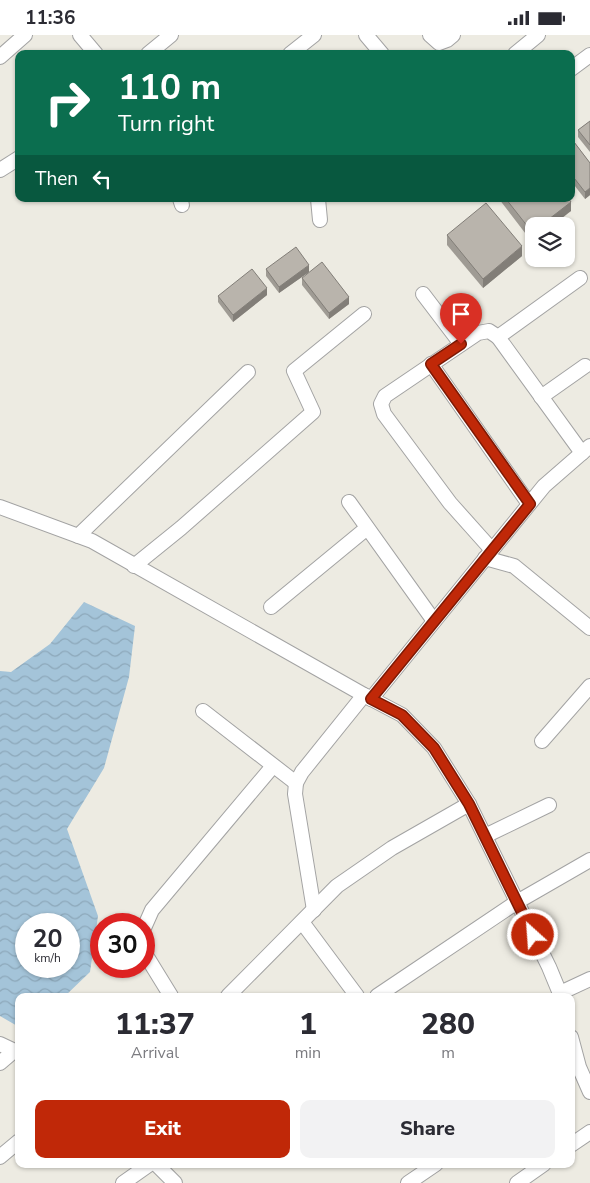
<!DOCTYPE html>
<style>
:root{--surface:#fff;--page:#f2f2f3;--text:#2b2b33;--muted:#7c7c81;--accent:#c02808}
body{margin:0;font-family:"Nunito Sans",sans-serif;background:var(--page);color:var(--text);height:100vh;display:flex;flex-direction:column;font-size:19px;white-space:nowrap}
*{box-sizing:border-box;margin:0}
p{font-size:16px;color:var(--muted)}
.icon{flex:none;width:28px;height:28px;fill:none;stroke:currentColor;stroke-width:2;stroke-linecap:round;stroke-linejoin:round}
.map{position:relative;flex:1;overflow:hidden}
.drawer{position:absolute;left:15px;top:958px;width:560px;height:175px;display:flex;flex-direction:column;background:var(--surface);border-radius:10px;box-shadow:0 1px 4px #0004}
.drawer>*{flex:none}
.top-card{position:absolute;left:15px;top:15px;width:560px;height:152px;border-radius:10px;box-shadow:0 1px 4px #0004;background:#0b6e4f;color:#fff;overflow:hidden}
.buttons{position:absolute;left:525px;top:182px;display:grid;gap:10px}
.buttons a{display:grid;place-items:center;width:50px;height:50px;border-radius:10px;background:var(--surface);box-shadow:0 1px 4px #0004;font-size:25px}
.speed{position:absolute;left:15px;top:878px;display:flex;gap:10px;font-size:25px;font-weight:700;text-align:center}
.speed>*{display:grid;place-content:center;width:65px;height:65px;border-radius:50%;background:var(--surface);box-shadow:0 1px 4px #0004;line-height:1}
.speed small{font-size:12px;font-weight:400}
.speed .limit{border:8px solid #d22;background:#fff;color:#111}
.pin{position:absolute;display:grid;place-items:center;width:42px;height:42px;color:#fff;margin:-51px -21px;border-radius:50% 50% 50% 0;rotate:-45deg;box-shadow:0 0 5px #0007}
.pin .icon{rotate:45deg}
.me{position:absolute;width:55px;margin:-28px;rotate:334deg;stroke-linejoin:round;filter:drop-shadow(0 0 4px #0008)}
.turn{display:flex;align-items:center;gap:18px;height:105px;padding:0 20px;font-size:22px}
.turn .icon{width:65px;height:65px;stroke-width:2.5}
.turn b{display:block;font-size:35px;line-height:42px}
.then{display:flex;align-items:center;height:48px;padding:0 20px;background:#0003;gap:10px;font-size:19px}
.eta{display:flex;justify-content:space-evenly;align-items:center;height:85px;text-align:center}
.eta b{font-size:30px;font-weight:800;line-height:35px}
.action{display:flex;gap:10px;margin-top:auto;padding:10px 20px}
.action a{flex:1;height:58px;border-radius:10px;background:var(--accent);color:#fff;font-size:20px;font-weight:800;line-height:58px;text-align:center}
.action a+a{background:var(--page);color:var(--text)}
.status{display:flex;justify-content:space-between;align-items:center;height:35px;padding:0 25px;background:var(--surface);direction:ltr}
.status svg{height:14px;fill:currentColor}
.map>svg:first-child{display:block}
.water{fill:url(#water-waves);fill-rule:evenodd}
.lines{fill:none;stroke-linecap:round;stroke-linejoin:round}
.street-casing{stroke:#a3a3a3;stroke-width:16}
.street{stroke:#fff;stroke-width:14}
.wall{fill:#9f9b94}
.shaded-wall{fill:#827e78}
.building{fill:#b9b4ac;stroke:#827e78}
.route-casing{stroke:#7d1a05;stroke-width:12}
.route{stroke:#c02808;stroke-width:9}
</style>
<div class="status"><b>11:36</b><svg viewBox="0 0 49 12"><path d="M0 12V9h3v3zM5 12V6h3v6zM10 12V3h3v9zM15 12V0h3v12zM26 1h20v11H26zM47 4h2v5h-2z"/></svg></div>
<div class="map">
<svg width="590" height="1148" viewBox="0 0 590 1148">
<defs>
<pattern id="water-waves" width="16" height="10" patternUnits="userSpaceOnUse" patternTransform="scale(1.25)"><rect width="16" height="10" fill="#a4c4d9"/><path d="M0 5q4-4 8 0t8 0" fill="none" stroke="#8da8ba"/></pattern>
</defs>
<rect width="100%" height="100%" fill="#edebe2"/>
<path class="water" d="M84 567 135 591 129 642 104 733 67 794 98 881 90 937 65 961H19V992L0 981V636L11 637 50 609ZM26 889H69V931H26Z"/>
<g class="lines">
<g class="street-casing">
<g id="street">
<polyline points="80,0 96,19"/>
<polyline points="366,0 382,19"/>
<polyline points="430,0 439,8 447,5 453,0"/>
<polyline points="148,19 171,0"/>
<polyline points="290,19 314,0"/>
<polyline points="515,19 538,0"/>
<polyline points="0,22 25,0"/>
<polyline points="571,34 590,20"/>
<polyline points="0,135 19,123"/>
<polyline points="180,164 182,170"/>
<polyline points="318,164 320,185"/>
<polyline points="580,243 498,302 582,418"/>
<polyline points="423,259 461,309"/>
<polyline points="431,329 529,469"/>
<polyline points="541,362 585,331"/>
<polyline points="349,467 434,586"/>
<polyline points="0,472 92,506 364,660 402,680 434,713 469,769 549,932 561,961"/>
<polyline points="78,501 248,337"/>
<polyline points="492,515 450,468 384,379 381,369 385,361 478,298 489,296 498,302"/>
<polyline points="485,523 514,531 590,593"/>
<polyline points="134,531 181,493 313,377 294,336 364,279"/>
<polyline points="271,572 367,493"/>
<polyline points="371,664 544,451 590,411"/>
<polyline points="203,676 296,748"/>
<polyline points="542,706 590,651"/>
<polyline points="485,801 549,770"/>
<polyline points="314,875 295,759 296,748 302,737 364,660"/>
<polyline points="302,887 357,961"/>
<polyline points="144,893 152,875 273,731"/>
<polyline points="144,912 147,922 171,961"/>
<polyline points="560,958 590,944"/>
<polyline points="228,961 337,851 392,813 469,769"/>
<polyline points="377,961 517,867 590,825"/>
<polyline points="571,1002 579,1032 590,1057"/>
<polyline points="0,1009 19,1018"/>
<polyline points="0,1028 14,1016"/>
<polyline points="571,1110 590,1097"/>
<polyline points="0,1122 19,1106"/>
<polyline points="156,1129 175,1148"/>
<polyline points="123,1148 150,1129"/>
<polyline points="408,1148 436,1129"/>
<polyline points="517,1148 544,1129"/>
</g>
</g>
<use href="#street" class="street"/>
</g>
<g class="wall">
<polygon points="590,86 590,117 578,102 578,95"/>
<polygon points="571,103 590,128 590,160 585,164 571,146"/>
<polygon points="499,164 569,164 571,176 534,191 534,205 532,207"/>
<polygon points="447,200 522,221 483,253 447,210"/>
<polygon points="266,234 309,237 279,258 266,241"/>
<polygon points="302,243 349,269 329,284 302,250"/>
<polygon points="267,260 233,287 218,267 218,261"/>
</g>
<g class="shaded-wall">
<polygon points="590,153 590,160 585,164 585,157"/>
<polygon points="571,167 571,176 552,191 540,191"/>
<polygon points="534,196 534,205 532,207 532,197"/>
<polygon points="522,211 522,221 483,253 483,244"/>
<polygon points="309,230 309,237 279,258 279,252"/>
<polygon points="267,253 267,260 233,287 233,280"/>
<polygon points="349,262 349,269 329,284 329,278"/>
</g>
<g class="building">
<polygon points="590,86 590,110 578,95"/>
<polygon points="571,103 590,128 590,153 585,157 571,139"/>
<polygon points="506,164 569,164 571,167 540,191 534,191 534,196 532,197"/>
<polygon points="486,168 522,211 483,244 447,200"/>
<polygon points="296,212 309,230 279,252 266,234"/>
<polygon points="322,227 349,262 329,278 302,243"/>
<polygon points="252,234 267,253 233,280 218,261"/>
</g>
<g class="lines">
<g class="route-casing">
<polyline id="route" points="461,309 431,329 530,469 371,664 402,680 434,713 469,769 533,900"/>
</g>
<use href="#route" class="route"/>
</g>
</svg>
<div class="buttons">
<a><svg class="icon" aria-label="layers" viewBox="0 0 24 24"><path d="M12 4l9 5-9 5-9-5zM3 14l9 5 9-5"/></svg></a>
</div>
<div class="speed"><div>20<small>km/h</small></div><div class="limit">30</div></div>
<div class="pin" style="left:461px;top:309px;background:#d93025"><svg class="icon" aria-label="arrive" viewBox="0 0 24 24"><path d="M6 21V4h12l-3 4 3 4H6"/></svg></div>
<svg class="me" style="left:533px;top:900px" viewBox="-20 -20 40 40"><circle r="17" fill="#c02808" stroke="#fff" stroke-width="3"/><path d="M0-11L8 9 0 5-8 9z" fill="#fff"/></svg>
<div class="top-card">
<div class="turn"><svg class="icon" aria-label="right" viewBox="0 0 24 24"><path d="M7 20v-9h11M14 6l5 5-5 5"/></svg><div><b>110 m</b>Turn right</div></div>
<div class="then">Then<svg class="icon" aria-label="left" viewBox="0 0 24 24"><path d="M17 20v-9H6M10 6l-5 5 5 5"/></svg></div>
</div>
<section class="drawer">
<div class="eta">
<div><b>11:37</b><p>Arrival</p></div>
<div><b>1</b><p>min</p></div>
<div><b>280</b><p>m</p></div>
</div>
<div class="action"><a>Exit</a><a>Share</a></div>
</section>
</div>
